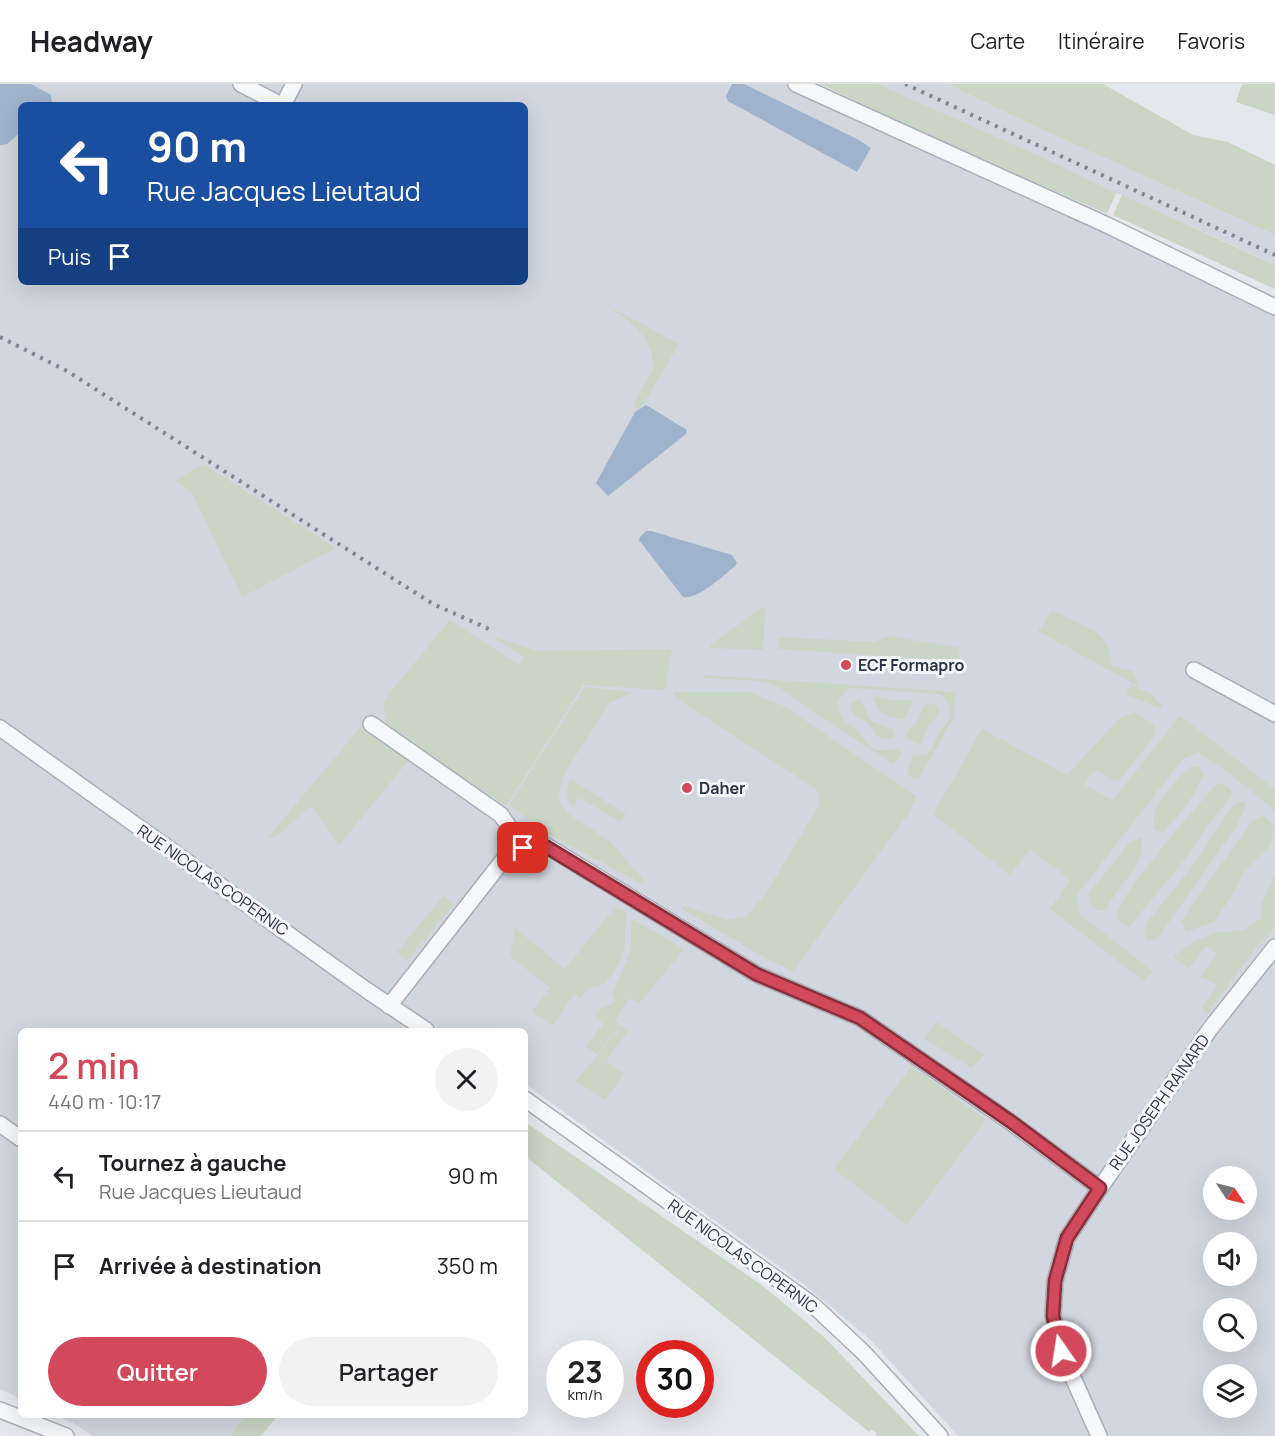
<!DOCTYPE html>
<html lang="fr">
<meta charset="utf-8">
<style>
:root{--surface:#fff;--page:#f2f2f2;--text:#202124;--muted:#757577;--line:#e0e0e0;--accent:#d1495b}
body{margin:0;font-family:Manrope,sans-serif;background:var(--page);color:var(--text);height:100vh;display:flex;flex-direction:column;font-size:22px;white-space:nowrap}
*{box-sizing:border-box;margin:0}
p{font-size:20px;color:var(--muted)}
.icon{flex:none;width:33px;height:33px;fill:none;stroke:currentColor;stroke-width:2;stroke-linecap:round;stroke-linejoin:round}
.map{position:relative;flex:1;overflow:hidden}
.sheet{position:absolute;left:18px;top:944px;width:510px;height:390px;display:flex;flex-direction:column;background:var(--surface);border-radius:9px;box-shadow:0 6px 24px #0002}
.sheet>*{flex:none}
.top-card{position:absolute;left:18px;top:18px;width:510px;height:183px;border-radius:9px;box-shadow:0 6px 24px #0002;background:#1a4fa0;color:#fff;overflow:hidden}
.needle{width:39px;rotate:125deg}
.controls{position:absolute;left:1203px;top:1082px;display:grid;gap:12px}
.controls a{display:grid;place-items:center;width:54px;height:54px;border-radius:50%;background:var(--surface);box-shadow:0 6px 24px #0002;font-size:30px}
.speed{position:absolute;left:546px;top:1256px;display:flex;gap:12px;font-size:30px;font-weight:700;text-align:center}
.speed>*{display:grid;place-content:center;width:78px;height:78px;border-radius:50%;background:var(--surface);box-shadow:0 6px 24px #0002;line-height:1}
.speed small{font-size:15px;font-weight:400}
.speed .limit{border:9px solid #d22;background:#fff;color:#111}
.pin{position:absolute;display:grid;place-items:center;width:51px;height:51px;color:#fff;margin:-26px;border-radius:12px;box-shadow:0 3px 9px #0006}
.me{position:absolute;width:66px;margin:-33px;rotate:347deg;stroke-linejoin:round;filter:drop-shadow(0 0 4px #0008)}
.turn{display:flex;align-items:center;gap:21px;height:126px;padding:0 30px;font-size:27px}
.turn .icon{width:78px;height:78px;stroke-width:2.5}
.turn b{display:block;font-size:42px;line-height:51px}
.then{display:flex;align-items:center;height:57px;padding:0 30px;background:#0003;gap:12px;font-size:22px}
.round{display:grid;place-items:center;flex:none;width:63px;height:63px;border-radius:32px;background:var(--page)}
.headline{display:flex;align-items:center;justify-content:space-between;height:102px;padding:0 30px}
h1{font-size:36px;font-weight:600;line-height:45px;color:var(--accent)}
.action{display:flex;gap:12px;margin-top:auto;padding:12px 30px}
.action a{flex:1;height:69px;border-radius:36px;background:var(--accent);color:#fff;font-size:24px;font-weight:600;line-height:69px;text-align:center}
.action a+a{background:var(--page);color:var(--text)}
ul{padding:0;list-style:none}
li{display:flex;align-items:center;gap:18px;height:90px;padding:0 30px;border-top:2px solid var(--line)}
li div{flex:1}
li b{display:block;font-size:22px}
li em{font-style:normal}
header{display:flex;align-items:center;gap:36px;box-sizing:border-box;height:84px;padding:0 30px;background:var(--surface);border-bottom:2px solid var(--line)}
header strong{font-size:28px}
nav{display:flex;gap:33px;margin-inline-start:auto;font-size:21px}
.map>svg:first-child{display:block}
.built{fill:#d2d6de;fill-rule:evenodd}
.green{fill:#c9d6c5}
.water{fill:#9fb4cc}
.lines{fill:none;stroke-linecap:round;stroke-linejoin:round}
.minor-casing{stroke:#a9aeb7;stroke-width:18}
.minor{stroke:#f7f8fa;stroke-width:15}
.rail{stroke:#7d8696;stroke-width:4;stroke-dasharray:3 6;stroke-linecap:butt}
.route-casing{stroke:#882f3b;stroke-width:15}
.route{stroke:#d1495b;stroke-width:10}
.poi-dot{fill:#d1495b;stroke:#f4f6f9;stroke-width:2}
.labels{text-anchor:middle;stroke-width:6;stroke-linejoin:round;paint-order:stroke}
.poi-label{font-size:16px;font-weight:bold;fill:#2b3445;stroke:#f4f6f9;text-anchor:start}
.street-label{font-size:16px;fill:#2b3445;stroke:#f4f6f9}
</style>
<header>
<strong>Headway</strong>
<nav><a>Carte</a><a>Itinéraire</a><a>Favoris</a></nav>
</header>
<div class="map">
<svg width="1275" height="1352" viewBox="0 0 1275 1352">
<rect width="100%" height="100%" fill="#e4e7ec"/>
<g class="built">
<path d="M0 0H814L1079 124 1275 214V1352H958L871 1256 802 1199 525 1000V946H21V1315L0 1305ZM21 21H525V198H21ZM1214 1092H1246V1125H1214ZM1214 1158H1246V1191H1214ZM1214 1224H1246V1257H1214ZM1214 1290H1246V1323H1214Z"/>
<polygon points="873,0 947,0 1034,42 1275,151 1275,181 1239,164"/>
<polygon points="55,1331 245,1331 229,1352 93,1352 73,1339"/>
</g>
<g class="green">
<polygon points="820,0 877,0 1039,72 1116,109 1107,130 913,44"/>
<polygon points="947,0 1103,0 1193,51 1228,58 1275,81 1275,151 1034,42"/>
<polygon points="1242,0 1275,0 1275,31 1236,18"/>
<polygon points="1122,111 1275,181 1275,205 1113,131"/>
<polygon points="601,218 679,260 641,324 636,325 634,319 653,285 652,269 644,253 628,236"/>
<polygon points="203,380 336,464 242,513 192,409 176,396"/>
<polygon points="765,522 763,566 710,564 711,560"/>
<polygon points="1051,528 1056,528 1095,547 1107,559 1112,582 1132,587 1140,603 1038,547"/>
<polygon points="450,536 519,581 525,573 491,552 538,567 672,565 665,606 583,601 506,722 386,644 383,617"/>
<polygon points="888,552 960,564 958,577 778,565 779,553 875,558"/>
<path d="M703 591 956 608 954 633 922 689 918 695C912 694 909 693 907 688L913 672C935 669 930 668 938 650 940 645 945 644 947 639 955 629 949 618 940 610L852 604 847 606 838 617C838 622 838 626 841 631 845 639 856 643 861 651 865 656 867 662 874 665 880 668 891 665 898 665L901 669C899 674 897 678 892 679L838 644 777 602 760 597 703 594Z"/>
<polygon points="1132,601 1152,611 1163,622 1159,624 1125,610"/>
<polygon points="585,603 633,608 609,619 563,692 558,712 562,722 569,730 611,758 631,782 644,795 642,800 549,750 509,721"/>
<polygon points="673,608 749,608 784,622 916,712 911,726 793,887 769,876 682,825 684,822 727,836 746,833 766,809 820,719 816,705 677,615"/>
<path d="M873 612 889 616H913L906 632 902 635C884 632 879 630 873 612Z"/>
<path d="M859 616 862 617 869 634 873 638 893 646 895 651 893 654C876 657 877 650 868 639 864 636 859 634 854 631L850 622 852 618Z"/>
<path d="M930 620 935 621 939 625 938 631 928 642 922 659 918 660 906 654 905 650C909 645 912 643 916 639 923 631 918 623 930 620Z"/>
<polygon points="1134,628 1154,640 1155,651 1119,697 1111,696 1097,686 1090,691 1084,701 1113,716 1180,632 1275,705 1275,727 1234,693 1198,668 1182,676 1076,812 1080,831 1153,887 1144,897 1050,825 1070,796 1030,765 1010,791 933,730 982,645 1067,691 1119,635"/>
<polygon points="361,643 409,676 339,761 311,722 278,751 267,754"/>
<path d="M1191 682 1200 683 1203 692C1192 716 1181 729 1163 748L1154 746C1154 740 1153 734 1155 727 1159 716 1181 690 1191 682Z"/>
<path d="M571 695 626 730 620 738 580 714 573 722C565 715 565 704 571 695Z"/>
<polygon points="1220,699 1230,704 1232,711 1205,745 1186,774 1129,843 1120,839 1116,831 1121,819 1136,797 1173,750 1215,702"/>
<polygon points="1237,718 1245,718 1245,724 1238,740 1157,855 1148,857 1144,851 1146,840 1194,780 1226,731"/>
<polygon points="1263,732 1269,736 1274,745 1270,762 1244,787 1231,813 1215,837 1187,848 1181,838 1193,819 1247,745 1252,736"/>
<path d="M1141 753C1147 773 1130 790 1119 805 1114 812 1110 819 1105 826H1097L1089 819 1088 810 1119 773 1129 759Z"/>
<polygon points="1275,791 1275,844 1258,861 1207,930 1202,924 1217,901 1209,896 1200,893 1217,870 1206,862 1189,884 1173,873 1187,862 1202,854 1219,848 1243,847 1261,834 1262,818"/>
<polygon points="443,812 453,821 407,877 397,868"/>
<polygon points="615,823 626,828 625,860 622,873 614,888 604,900 590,904 580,914 574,910 553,942 532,927 550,904 510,872 515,844 565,885"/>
<polygon points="631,834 684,865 639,920 630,914 615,936 620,943 597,970 586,963 603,940 595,932 603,923 610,921 615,916 612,910 631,866"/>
<polygon points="937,938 984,971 971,984 924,954"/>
<polygon points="622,942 628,947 606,977 624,990 605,1016 576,997"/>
<polygon points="912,982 986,1036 907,1141 834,1085"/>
<polygon points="525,1038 763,1202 825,1254 919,1352 876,1352 877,1350 871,1345 869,1348 525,1072"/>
<polygon points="245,1331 245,1330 278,1331 261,1352 229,1352"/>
</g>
<g class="water">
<polygon points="0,0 31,0 51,11 52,20 21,21 21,48 7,60 0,61"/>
<polygon points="732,0 744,0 859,56 871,64 857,88 728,17 726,12"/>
<polygon points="646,321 687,346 686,350 608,412 596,399 635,328"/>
<path d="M646 447H651L732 471 737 479 735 482C723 492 698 516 683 513L639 456 640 453Z"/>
</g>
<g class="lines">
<g class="minor-casing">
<g id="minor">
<polyline points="241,0 281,21"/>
<polyline points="796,0 1107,141 1275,223"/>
<polyline points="283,21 294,0"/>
<polyline points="1194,586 1275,630"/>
<polyline points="371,640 501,731 523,764"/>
<polyline points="0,644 365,905 426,946"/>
<polyline points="389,922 504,775 523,764 545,761 756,890 860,934 1009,1037 1100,1104"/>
<polyline points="525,1015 813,1221 864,1269 940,1352"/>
<polyline points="0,1040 21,1055"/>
<polyline points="0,1326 66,1352"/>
<polyline points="1099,1352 1061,1267 1053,1231 1055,1197 1067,1154 1100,1104 1210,945 1275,863"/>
</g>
</g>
<use href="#minor" class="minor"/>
<g class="rail">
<polyline points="905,0 1275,171"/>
<polyline points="0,253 67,287 433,520 489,545"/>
</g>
</g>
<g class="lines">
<g class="route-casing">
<polyline id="route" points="523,764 545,762 756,890 860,934 1010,1037 1100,1104 1067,1154 1055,1197 1053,1232 1061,1267"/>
</g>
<use href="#route" class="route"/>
</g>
<g class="poi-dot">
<circle cx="846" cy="581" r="6"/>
<circle cx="687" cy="704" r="6"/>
</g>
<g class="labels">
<g class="poi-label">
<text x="858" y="587">ECF Formapro</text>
<text x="699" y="710">Daher</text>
</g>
<g class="street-label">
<text transform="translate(213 796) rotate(35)" y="6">RUE NICOLAS COPERNIC</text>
<text transform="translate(1159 1018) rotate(-55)" y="6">RUE JOSEPH RAINARD</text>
<text transform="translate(743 1172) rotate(36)" y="6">RUE NICOLAS COPERNIC</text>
</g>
</g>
</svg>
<div class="controls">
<a><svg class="needle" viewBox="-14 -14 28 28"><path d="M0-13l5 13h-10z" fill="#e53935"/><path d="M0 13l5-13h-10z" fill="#757577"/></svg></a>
<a><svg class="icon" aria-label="sound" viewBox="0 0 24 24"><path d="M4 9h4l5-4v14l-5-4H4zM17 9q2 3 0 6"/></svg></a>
<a><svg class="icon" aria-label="search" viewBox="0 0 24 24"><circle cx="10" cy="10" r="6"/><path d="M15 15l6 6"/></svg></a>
<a><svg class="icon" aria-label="layers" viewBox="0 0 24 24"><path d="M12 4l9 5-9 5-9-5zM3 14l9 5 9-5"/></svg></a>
</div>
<div class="speed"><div>23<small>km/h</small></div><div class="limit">30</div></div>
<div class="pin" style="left:523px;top:764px;background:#d93025"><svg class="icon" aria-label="arrive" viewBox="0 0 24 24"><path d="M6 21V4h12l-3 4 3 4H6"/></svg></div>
<svg class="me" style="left:1061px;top:1267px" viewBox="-20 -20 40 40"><circle r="17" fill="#d1495b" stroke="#fff" stroke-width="3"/><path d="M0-11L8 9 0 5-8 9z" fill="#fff"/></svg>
<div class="top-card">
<div class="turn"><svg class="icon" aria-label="left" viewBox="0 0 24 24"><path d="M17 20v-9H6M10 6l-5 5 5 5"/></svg><div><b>90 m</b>Rue Jacques Lieutaud</div></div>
<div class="then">Puis<svg class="icon" aria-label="arrive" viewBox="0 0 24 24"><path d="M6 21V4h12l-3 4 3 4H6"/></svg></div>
</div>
<section class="sheet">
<div class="headline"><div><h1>2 min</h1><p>440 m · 10:17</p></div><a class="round"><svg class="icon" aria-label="close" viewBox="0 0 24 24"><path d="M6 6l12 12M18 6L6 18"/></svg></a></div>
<ul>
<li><svg class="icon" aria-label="left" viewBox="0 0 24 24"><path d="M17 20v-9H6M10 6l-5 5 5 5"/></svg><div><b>Tournez à gauche</b><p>Rue Jacques Lieutaud</p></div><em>90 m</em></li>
<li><svg class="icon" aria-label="arrive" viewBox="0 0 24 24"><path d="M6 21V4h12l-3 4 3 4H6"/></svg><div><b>Arrivée à destination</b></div><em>350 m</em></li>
</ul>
<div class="action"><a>Quitter</a><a>Partager</a></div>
</section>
</div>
